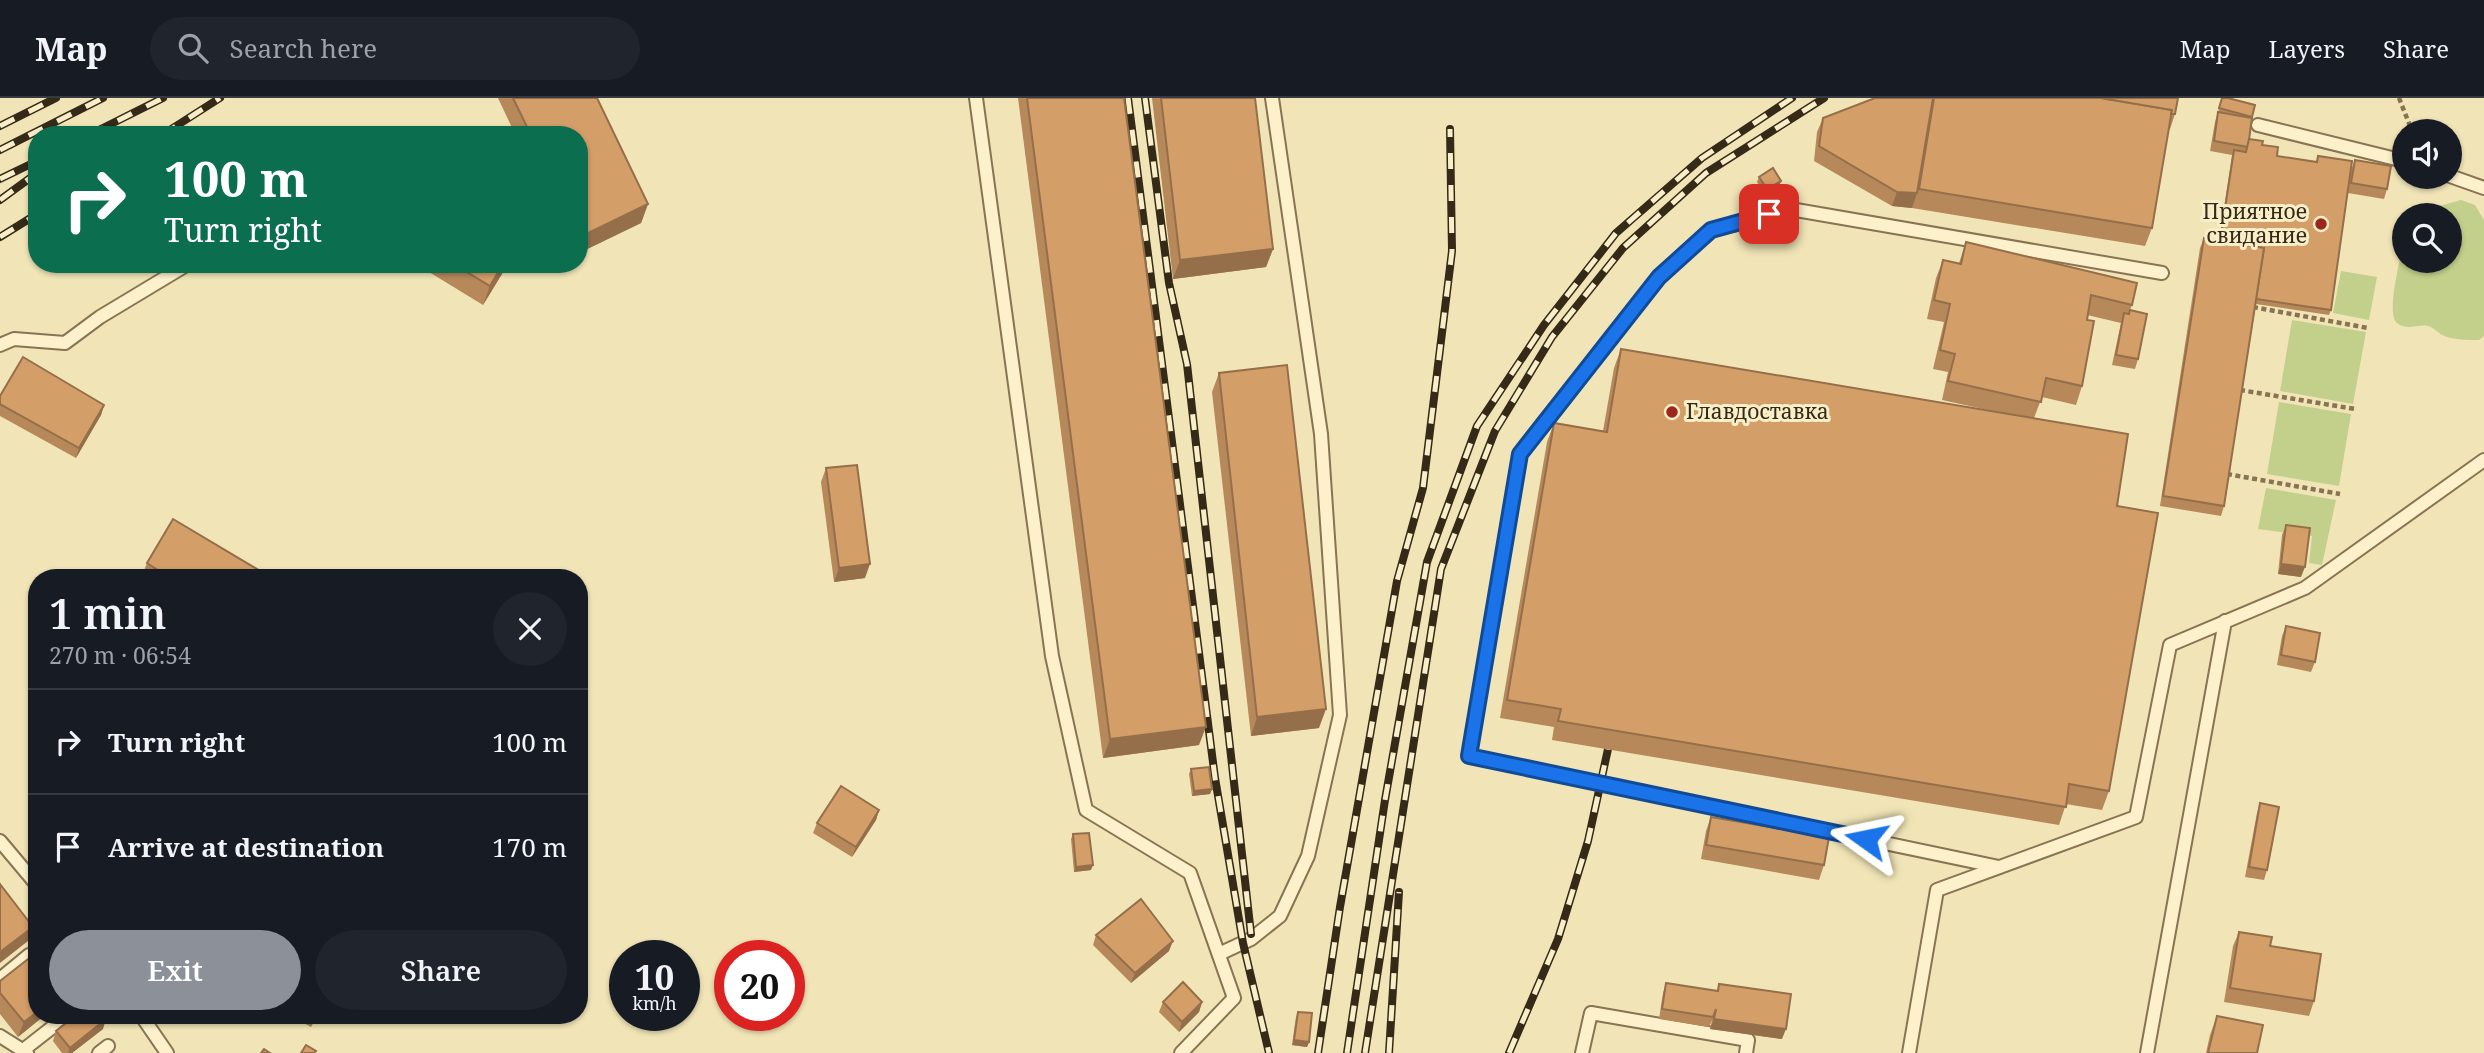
<!DOCTYPE html>
<meta charset="utf-8">
<style>
:root{--surface:#171b24;--page:#20242c;--text:#f1f3f6;--muted:#9ea1a6;--line:#363941;--accent:#8c9099}
body{margin:0;font-family:"Noto Serif",serif;background:var(--page);color:var(--text);height:100vh;display:flex;flex-direction:column;font-size:26px;white-space:nowrap}
*{box-sizing:border-box;margin:0}
p{font-size:23px;color:var(--muted)}
.icon{flex:none;width:38px;height:38px;fill:none;stroke:currentColor;stroke-width:2;stroke-linecap:round;stroke-linejoin:round}
.map{position:relative;flex:1;overflow:hidden}
.sheet{position:absolute;left:28px;top:471px;width:560px;height:455px;display:flex;flex-direction:column;background:var(--surface);border-radius:28px;box-shadow:0 2px 5px #0004}
.sheet>*{flex:none}
.hud{position:absolute;left:28px;top:28px;width:560px;height:147px;border-radius:28px;box-shadow:0 2px 5px #0004;background:#0b6e4f;color:#fff;overflow:hidden}
.tools{position:absolute;left:2392px;top:21px;display:grid;gap:14px}
.tools a{display:grid;place-items:center;width:70px;height:70px;border-radius:50%;background:var(--surface);box-shadow:0 2px 5px #0004;font-size:35px}
.speed{position:absolute;left:609px;top:842px;display:flex;gap:14px;font-size:35px;font-weight:700;text-align:center}
.speed>*{display:grid;place-content:center;width:91px;height:91px;border-radius:50%;background:var(--surface);box-shadow:0 2px 5px #0004;line-height:1}
.speed small{font-size:18px;font-weight:400}
.speed .limit{border:10px solid #d22;background:#fff;color:#111}
.pin{position:absolute;display:grid;place-items:center;width:60px;height:60px;color:#fff;margin:-30px;border-radius:14px;box-shadow:0 4px 10px #0006}
.me{position:absolute;width:77px;margin:-38px;rotate:282deg;stroke-linejoin:round;filter:drop-shadow(0 0 5px #0008)}
.turn{display:flex;align-items:center;gap:24px;height:147px;padding:0 21px;font-size:32px}
.turn .icon{width:91px;height:91px;stroke-width:2.5}
.turn b{display:block;font-size:49px;line-height:60px}
.round{display:grid;place-items:center;flex:none;width:74px;height:74px;border-radius:37px;background:var(--page)}
.summary{display:flex;align-items:center;justify-content:space-between;height:119px;padding:0 21px}
h1{font-size:42px;font-weight:600;line-height:52px}
.primary-button{display:flex;gap:14px;margin-top:auto;padding:14px 21px}
.primary-button a{flex:1;height:80px;border-radius:42px;background:var(--accent);color:#fff;font-size:28px;font-weight:600;line-height:80px;text-align:center}
.primary-button a+a{background:var(--page);color:var(--text)}
ul{padding:0;list-style:none}
li{display:flex;align-items:center;gap:21px;height:105px;padding:0 21px;border-top:2px solid var(--line)}
li div{flex:1}
li b{display:block;font-size:26px}
li em{font-style:normal}
header{display:flex;align-items:center;gap:42px;box-sizing:border-box;height:98px;padding:0 35px;background:var(--surface);border-bottom:2px solid var(--line)}
header strong{font-size:33px}
nav{display:flex;gap:38px;margin-inline-start:auto;font-size:24px}
.search{width:490px;height:63px;background:var(--page);display:flex;align-items:center;gap:18px;box-sizing:border-box;padding:0 24px;border-radius:38px;color:var(--muted);font-size:26px}
.map>svg:first-child{display:block}
.green{fill:#c2d08b}
.lines{fill:none;stroke-linecap:round;stroke-linejoin:round}
.lane-casing{stroke:#887352;stroke-width:16}
.path{stroke:#887352;stroke-width:4.5;stroke-dasharray:5 3.5;stroke-linecap:butt}
.lane{stroke:#fcf1cb;stroke-width:12}
.rail-casing{stroke:#352918;stroke-width:8}
.rail{stroke:#f8eec7;stroke-width:5;stroke-dasharray:16;stroke-linecap:butt}
.wall{fill:#b6885a}
.shaded-wall{fill:#946f4a}
.building{fill:#d49e69;stroke:#946f4a;stroke-width:2}
.route-casing{stroke:#114b97;stroke-width:18}
.route{stroke:#1a73e8;stroke-width:12}
.poi-dot{fill:#9c261c;stroke:#f8eec7;stroke-width:2.5}
.labels{text-anchor:middle;stroke-width:6;stroke-linejoin:round;paint-order:stroke}
.poi-label{font-size:21px;fill:#352918;stroke:#f8eec7;text-anchor:end}
</style>
<header>
<strong>Map</strong>
<div class="search"><svg class="icon" aria-label="search" viewBox="0 0 24 24"><circle cx="10" cy="10" r="6"/><path d="M15 15l6 6"/></svg>Search here</div>
<nav><a>Map</a><a>Layers</a><a>Share</a></nav>
</header>
<div class="map">
<svg width="2484" height="955" viewBox="0 0 2484 955">
<rect width="100%" height="100%" fill="#f1e5b7"/>
<g class="green">
<path d="M2461 102 2475 107 2484 122V238L2479 242C2467 242 2453 242 2442 237 2437 234 2433 229 2428 228 2418 226 2406 233 2397 225 2385 215 2402 156 2404 141V163H2450V117H2422L2436 109Z"/>
<polygon points="2341,173 2377,179 2369,222 2333,215"/>
<polygon points="2292,222 2366,234 2353,306 2280,293"/>
<polygon points="2279,304 2351,316 2339,388 2267,376"/>
<polygon points="2266,390 2336,402 2322,467 2309,465 2312,438 2258,431"/>
</g>
<g class="lines">
<g class="lane-casing">
<g id="lane">
<polyline points="976,0 1052,558 1086,712 1190,775 1234,900 1181,955"/>
<polyline points="2258,27 2404,63"/>
<polyline points="2450,78 2484,90"/>
<polyline points="0,247 14,241 65,245 100,219 188,166"/>
<polyline points="0,743 37,787"/>
<polyline points="1999,769 1469,658 1520,356 1659,179 1711,132 1796,112 2162,175"/>
<polyline points="1219,856 1251,841 1280,818 1308,758 1340,617 1321,336 1272,0"/>
<polyline points="0,881 29,857"/>
<polyline points="141,917 167,955"/>
<polyline points="0,938 27,955"/>
<polyline points="22,953 68,917"/>
<polyline points="99,955 108,948"/>
<polyline points="1582,955 1591,915 1748,942 1746,955"/>
<polyline points="1909,955 1937,792 2136,719 2170,547 2305,490 2484,362"/>
<polyline points="2147,955 2225,523"/>
</g>
</g>
<g class="path">
<polyline points="2399,0 2412,33"/>
<polyline points="2253,209 2368,230"/>
<polyline points="2240,292 2355,311"/>
<polyline points="2227,376 2340,396"/>
</g>
<use href="#lane" class="lane"/>
<g class="rail-casing">
<g id="rail">
<polyline points="1128,0 1215,680 1243,845 1269,955"/>
<polyline points="1145,0 1169,185 1187,266 1251,836"/>
<polyline points="0,28 56,0"/>
<polyline points="89,37 163,0"/>
<polyline points="162,37 220,0"/>
<polyline points="0,52 103,0"/>
<polyline points="0,81 37,63"/>
<polyline points="0,102 37,75"/>
<polyline points="0,139 37,116"/>
<polyline points="1318,955 1340,809 1397,483 1423,390 1452,153 1450,31"/>
<polyline points="1347,955 1385,702 1427,464 1477,328 1544,227 1616,135 1702,60 1792,0"/>
<polyline points="1365,955 1441,471 1495,333 1552,239 1623,150 1706,75 1824,0"/>
<polyline points="1389,955 1399,794"/>
<polyline points="1509,955 1558,841 1588,743 1608,651"/>
</g>
</g>
<use href="#rail" class="rail"/>
</g>
<g class="wall">
<polygon points="498,0 597,0 648,106 641,125 579,155 579,37 509,37 514,34"/>
<polygon points="1018,0 1124,0 1199,647 1103,660"/>
<polygon points="1152,0 1255,0 1273,151 1266,169 1173,181"/>
<polygon points="1875,0 2175,16 2170,31 2168,31 2152,130 2145,148 1912,110 1892,108 1814,63 1817,34 1823,20"/>
<polygon points="2221,4 2251,19 2249,41 2262,47 2277,58 2316,64 2318,58 2331,212 2329,217 2256,206 2224,408 2221,418 2160,408 2200,150 2204,140 2219,143 2232,57 2210,53 2215,24"/>
<polygon points="2355,62 2387,91 2384,101 2348,95 2351,72"/>
<polygon points="1759,79 1781,83 1779,88 1765,96 1757,84"/>
<polygon points="1966,144 2132,207 2130,212 2138,261 2135,271 2112,267 2121,225 2087,217 2082,288 2076,307 2042,299 2034,320 2117,408 2109,693 2102,712 2066,706 2059,727 1552,642 1554,629 1500,620 1547,344 1554,325 1603,333 1614,270 1621,251 1997,314 1942,302 1948,274 1933,271 1944,224 1927,221 1936,180 1943,162 1959,165"/>
<polygon points="416,166 508,166 483,207"/>
<polygon points="1219,275 1319,630 1251,638 1212,294"/>
<polygon points="0,298 104,307 101,317 76,360 0,318"/>
<polygon points="826,370 865,480 834,484 821,384"/>
<polygon points="2286,427 2301,479 2278,476 2282,437"/>
<polygon points="147,465 272,480 141,480"/>
<polygon points="2286,528 2315,564 2311,574 2277,567 2282,538"/>
<polygon points="1191,671 1212,691 1210,696 1192,698 1189,676"/>
<polygon points="2260,705 2267,772 2264,782 2245,779 2257,715"/>
<polygon points="879,712 876,722 852,759 813,735 817,725"/>
<polygon points="1711,719 1824,767 1819,782 1701,761 1706,733"/>
<polygon points="1073,736 1091,772 1074,774 1071,741"/>
<polygon points="2239,834 2270,848 2314,903 2309,918 2224,904 2233,848"/>
<polygon points="1096,837 1169,853 1131,885 1093,847"/>
<polygon points="0,883 37,917 45,917 18,939 0,916"/>
<polygon points="1666,885 1717,893 1719,886 1782,941 1710,931 1712,922 1709,929 1659,921 1663,895"/>
<polygon points="1163,904 1202,904 1199,914 1179,934 1159,914"/>
<polygon points="1298,914 1309,944 1307,949 1292,947 1296,919"/>
<polygon points="289,917 318,917 311,929"/>
<polygon points="424,917 439,917 435,924"/>
<polygon points="2217,918 2257,955 2206,955 2210,937"/>
<polygon points="103,931 72,955 62,955 53,943 56,933"/>
</g>
<g class="shaded-wall">
<polygon points="1781,83 1779,88 1765,96 1767,91"/>
<polygon points="1897,94 1917,95 1912,110 1892,108"/>
<polygon points="648,106 641,125 579,155 580,139"/>
<polygon points="1273,151 1266,169 1173,181 1180,162"/>
<polygon points="503,166 508,166 483,207 490,188"/>
<polygon points="104,307 101,317 76,360 79,350"/>
<polygon points="870,466 865,480 834,484 839,470"/>
<polygon points="2281,466 2305,469 2301,479 2278,476"/>
<polygon points="1326,611 1319,630 1251,638 1257,619"/>
<polygon points="1206,629 1199,647 1103,660 1110,641"/>
<polygon points="1212,691 1210,696 1192,698 1194,693"/>
<polygon points="879,712 876,722 852,759 856,749"/>
<polygon points="1093,767 1091,772 1074,774 1076,769"/>
<polygon points="33,829 28,843 0,865 0,854"/>
<polygon points="1173,843 1169,853 1131,885 1135,875"/>
<polygon points="1202,904 1199,914 1179,934 1182,924"/>
<polygon points="37,914 37,917 45,917 18,939 24,924"/>
<polygon points="106,921 103,931 72,955 68,955 70,950"/>
<polygon points="1714,921 1786,931 1782,941 1710,931"/>
<polygon points="1294,942 1309,944 1307,949 1292,947"/>
</g>
<g class="building">
<polygon points="513,0 597,0 648,106 580,139 579,37 531,37"/>
<polygon points="1027,0 1124,0 1206,629 1110,641"/>
<polygon points="1161,0 1255,0 1273,151 1180,162"/>
<polygon points="1875,0 1933,0 1917,95 1897,94 1819,48 1823,20"/>
<polygon points="1934,0 2101,0 2172,12 2152,130 1919,91"/>
<polygon points="2101,0 2178,0 2175,16 2171,16 2172,12"/>
<polygon points="2222,0 2228,0 2255,7 2252,19 2219,10"/>
<polygon points="2218,14 2252,20 2248,49 2214,43"/>
<polygon points="521,31 524,37 509,37"/>
<polygon points="2249,41 2263,43 2262,47 2278,49 2277,58 2317,64 2318,58 2352,63 2331,212 2256,201 2264,150 2220,143 2234,52 2246,54"/>
<polygon points="2355,62 2391,68 2387,91 2351,85"/>
<polygon points="1773,70 1781,83 1767,91 1759,79"/>
<polygon points="2204,140 2264,150 2224,408 2163,398"/>
<polygon points="1966,144 2137,185 2132,207 2091,197 2087,222 2094,223 2082,288 2046,280 2041,304 1948,283 1955,256 1940,252 1950,206 1934,202 1943,162 1961,166"/>
<polygon points="454,166 503,166 490,188"/>
<polygon points="2130,212 2147,216 2138,261 2116,257 2124,215 2129,216"/>
<polygon points="1621,251 2128,336 2117,408 2158,415 2109,693 2069,686 2066,709 1558,623 1561,611 1507,602 1554,325 1607,334"/>
<polygon points="23,259 104,307 79,350 0,306 0,298"/>
<polygon points="1287,267 1326,611 1257,619 1219,275"/>
<polygon points="857,367 870,466 839,470 826,370"/>
<polygon points="173,421 272,480 170,480 147,465"/>
<polygon points="2286,427 2310,430 2305,469 2281,466"/>
<polygon points="2286,528 2320,535 2315,564 2281,557"/>
<polygon points="1209,669 1212,691 1194,693 1191,671"/>
<polygon points="841,688 879,712 856,749 817,725"/>
<polygon points="2260,705 2279,709 2267,772 2249,769"/>
<polygon points="1711,719 1829,739 1824,767 1706,747"/>
<polygon points="1089,735 1093,767 1076,769 1073,736"/>
<polygon points="0,786 33,829 0,854"/>
<polygon points="1141,801 1173,843 1135,875 1096,837"/>
<polygon points="2239,834 2272,839 2270,848 2321,856 2314,903 2230,890"/>
<polygon points="37,854 37,914 24,924 0,895 0,883"/>
<polygon points="1183,884 1202,904 1182,924 1163,904"/>
<polygon points="1666,885 1718,893 1719,886 1791,896 1786,931 1714,921 1716,911 1713,919 1662,911"/>
<polygon points="1298,914 1312,915 1309,944 1294,942"/>
<polygon points="76,917 103,917 106,921 70,950 56,933"/>
<polygon points="300,917 317,917 313,924"/>
<polygon points="2217,918 2263,927 2257,955 2208,955"/>
<polygon points="306,947 316,953 314,955 301,955"/>
<polygon points="264,951 270,955 261,955"/>
</g>
<g class="lines">
<g class="route-casing">
<polyline id="route" points="1769,116 1711,132 1659,179 1520,356 1469,658 1866,741"/>
</g>
<use href="#route" class="route"/>
</g>
<g class="poi-dot">
<circle cx="2321" cy="126" r="7"/>
<circle cx="1672" cy="314" r="7"/>
</g>
<g class="labels">
<g class="poi-label">
<text x="2307" y="121">Приятное<tspan x="2307" dy="24">свидание</tspan></text>
<text x="1686" y="321" text-anchor="start">Главдоставка</text>
</g>
</g>
</svg>
<div class="tools">
<a><svg class="icon" aria-label="sound" viewBox="0 0 24 24"><path d="M4 9h4l5-4v14l-5-4H4zM17 9q2 3 0 6"/></svg></a>
<a><svg class="icon" aria-label="search" viewBox="0 0 24 24"><circle cx="10" cy="10" r="6"/><path d="M15 15l6 6"/></svg></a>
</div>
<div class="speed"><div>10<small>km/h</small></div><div class="limit">20</div></div>
<div class="pin" style="left:1769px;top:116px;background:#d93025"><svg class="icon" aria-label="arrive" viewBox="0 0 24 24"><path d="M6 21V4h12l-3 4 3 4H6"/></svg></div>
<svg class="me" style="left:1866px;top:741px" viewBox="-20 -20 40 40"><path d="M0-17L14 15 0 8-14 15z" fill="#1a73e8" stroke="#fff" stroke-width="4"/></svg>
<div class="hud">
<div class="turn"><svg class="icon" aria-label="right" viewBox="0 0 24 24"><path d="M7 20v-9h11M14 6l5 5-5 5"/></svg><div><b>100 m</b>Turn right</div></div>
</div>
<section class="sheet">
<div class="summary"><div><h1>1 min</h1><p>270 m · 06:54</p></div><a class="round"><svg class="icon" aria-label="close" viewBox="0 0 24 24"><path d="M6 6l12 12M18 6L6 18"/></svg></a></div>
<ul>
<li><svg class="icon" aria-label="right" viewBox="0 0 24 24"><path d="M7 20v-9h11M14 6l5 5-5 5"/></svg><div><b>Turn right</b></div><em>100 m</em></li>
<li><svg class="icon" aria-label="arrive" viewBox="0 0 24 24"><path d="M6 21V4h12l-3 4 3 4H6"/></svg><div><b>Arrive at destination</b></div><em>170 m</em></li>
</ul>
<div class="primary-button"><a>Exit</a><a>Share</a></div>
</section>
</div>
